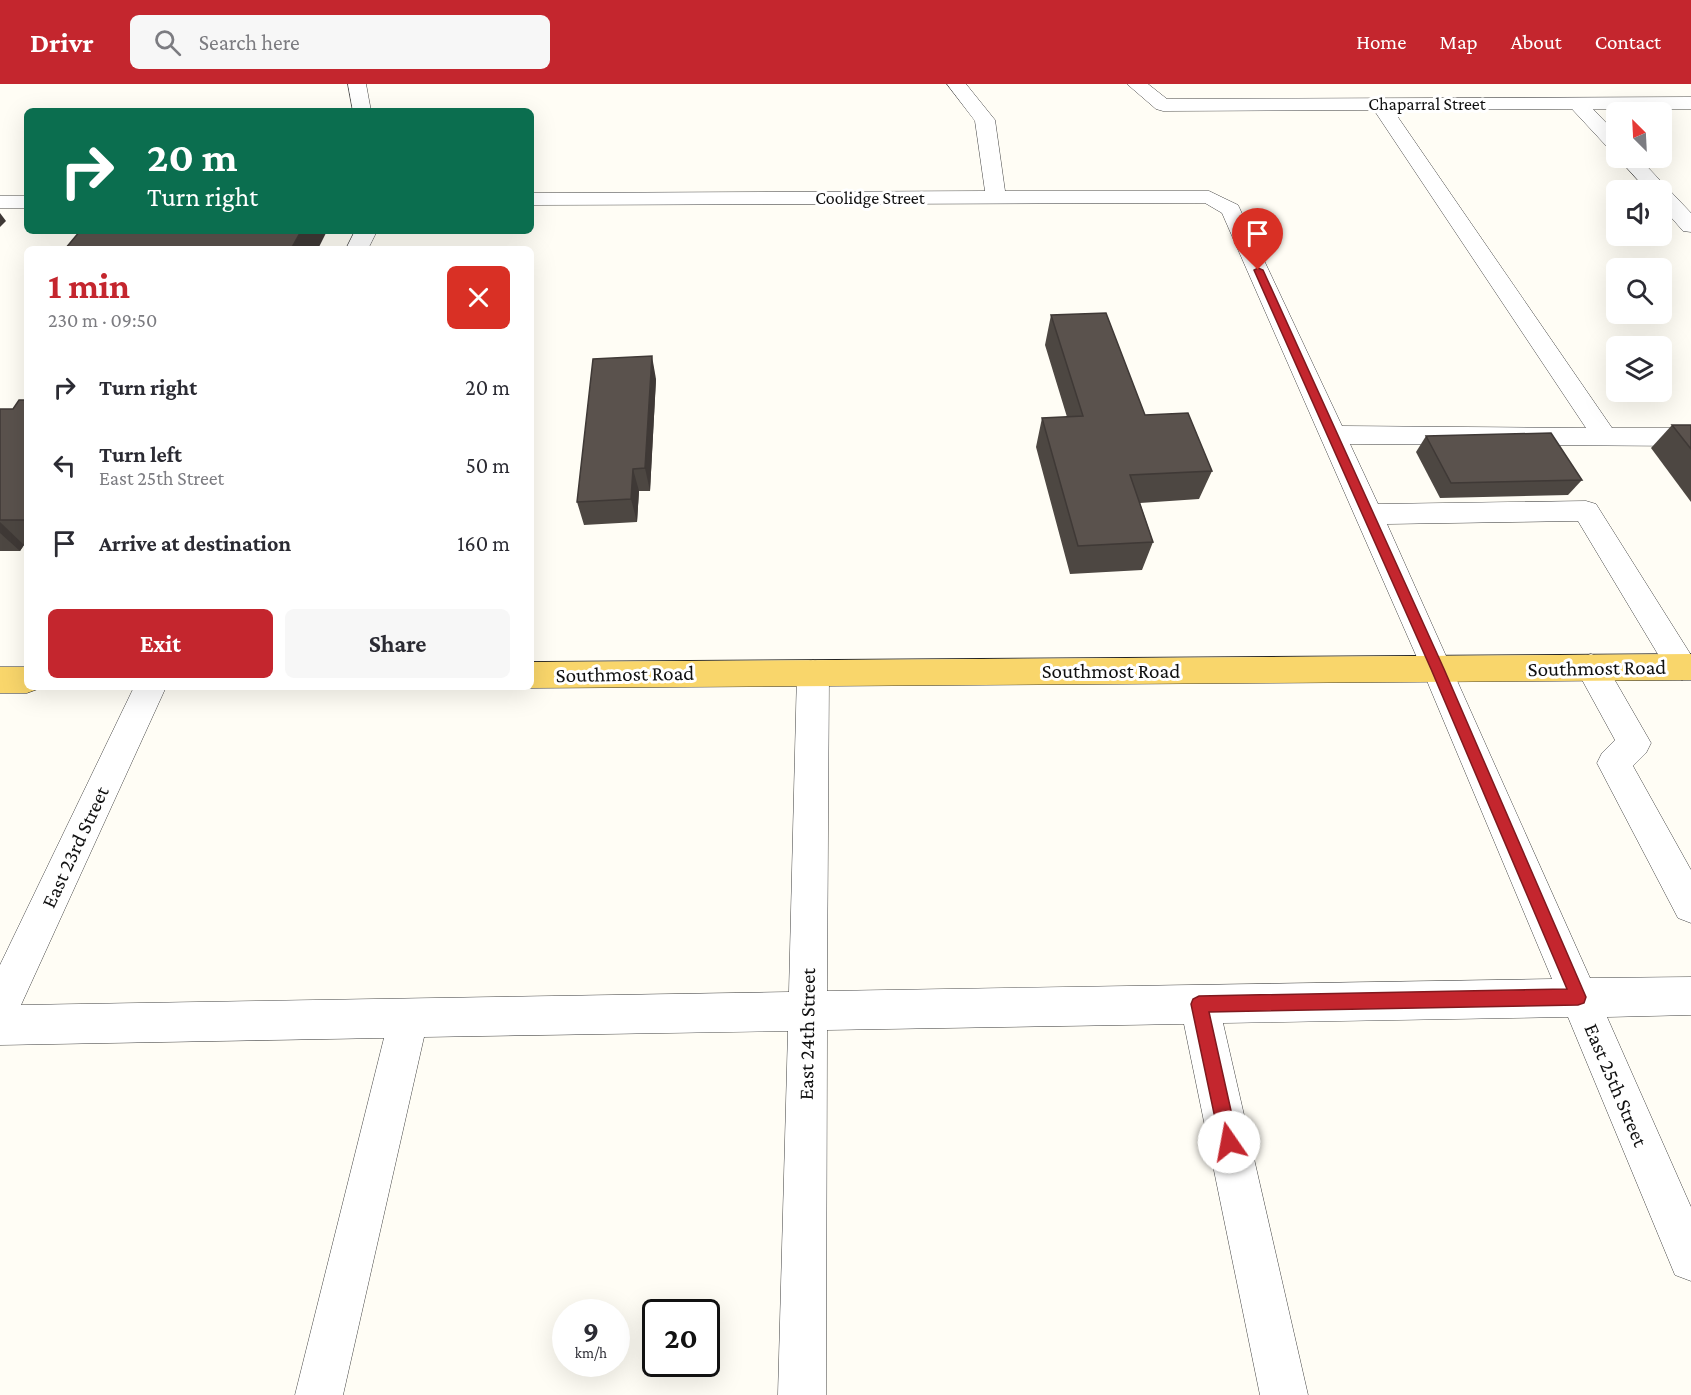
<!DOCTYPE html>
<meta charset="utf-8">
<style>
:root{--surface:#fff;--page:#f7f7f7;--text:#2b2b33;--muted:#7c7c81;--accent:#c4262e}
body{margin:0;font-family:"Crimson Pro",serif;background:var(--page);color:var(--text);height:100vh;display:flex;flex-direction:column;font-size:22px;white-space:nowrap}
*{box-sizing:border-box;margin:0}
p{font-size:20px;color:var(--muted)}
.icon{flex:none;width:33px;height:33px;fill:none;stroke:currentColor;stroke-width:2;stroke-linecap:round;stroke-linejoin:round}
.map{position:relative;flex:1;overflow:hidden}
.drawer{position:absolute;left:24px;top:162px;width:510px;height:444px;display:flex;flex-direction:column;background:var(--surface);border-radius:9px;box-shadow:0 6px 24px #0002}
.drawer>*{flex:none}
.guide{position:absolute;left:24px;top:24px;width:510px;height:126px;border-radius:9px;box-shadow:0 6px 24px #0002;background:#0b6e4f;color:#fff;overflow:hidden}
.needle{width:39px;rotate:336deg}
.tools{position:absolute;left:1606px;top:18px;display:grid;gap:12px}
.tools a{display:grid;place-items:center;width:66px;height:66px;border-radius:9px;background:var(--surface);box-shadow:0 6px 24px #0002;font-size:30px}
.speed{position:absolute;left:552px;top:1215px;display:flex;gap:12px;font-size:30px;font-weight:700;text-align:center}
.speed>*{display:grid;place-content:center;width:78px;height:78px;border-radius:50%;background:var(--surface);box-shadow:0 6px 24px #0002;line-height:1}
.speed small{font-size:15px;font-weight:400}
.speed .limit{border:3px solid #111;border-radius:9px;background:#fff;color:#111}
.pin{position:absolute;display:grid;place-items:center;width:51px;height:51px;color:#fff;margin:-62px -26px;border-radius:50% 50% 50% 0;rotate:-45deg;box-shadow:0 0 6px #0007}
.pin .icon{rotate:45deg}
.me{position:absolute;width:66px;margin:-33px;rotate:348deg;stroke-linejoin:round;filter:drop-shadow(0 0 4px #0008)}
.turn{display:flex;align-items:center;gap:21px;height:126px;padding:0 24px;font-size:27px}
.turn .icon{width:78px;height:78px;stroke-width:2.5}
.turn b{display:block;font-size:42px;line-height:51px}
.round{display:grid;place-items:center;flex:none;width:63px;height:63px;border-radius:9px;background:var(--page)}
.head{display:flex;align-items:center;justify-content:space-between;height:102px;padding:0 24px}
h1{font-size:36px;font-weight:700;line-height:45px;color:var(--accent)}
.primary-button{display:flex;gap:12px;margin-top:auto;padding:12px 24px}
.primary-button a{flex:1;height:69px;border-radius:9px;background:var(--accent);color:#fff;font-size:24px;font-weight:700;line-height:69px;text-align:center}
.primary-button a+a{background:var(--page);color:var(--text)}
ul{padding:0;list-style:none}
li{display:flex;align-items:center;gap:18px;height:78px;padding:0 24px}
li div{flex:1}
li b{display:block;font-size:22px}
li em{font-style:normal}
header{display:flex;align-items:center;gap:36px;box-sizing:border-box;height:84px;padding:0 30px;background:var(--accent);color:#fff}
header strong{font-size:28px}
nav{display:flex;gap:33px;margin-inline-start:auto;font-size:21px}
.search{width:420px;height:54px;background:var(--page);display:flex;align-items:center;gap:15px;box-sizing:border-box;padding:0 21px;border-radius:9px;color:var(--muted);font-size:22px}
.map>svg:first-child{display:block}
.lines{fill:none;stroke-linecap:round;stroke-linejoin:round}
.minor-casing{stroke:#444;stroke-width:1}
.major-casing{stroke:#222;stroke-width:1}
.minor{fill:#fff;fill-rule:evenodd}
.major{fill:#f9d66b;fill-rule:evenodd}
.wall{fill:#4d4742}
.shaded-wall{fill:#3f3936}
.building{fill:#5a524d;stroke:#3f3936;stroke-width:1.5}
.route{fill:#c4262e;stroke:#7f191e;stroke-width:1.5}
.labels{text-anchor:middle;stroke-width:6;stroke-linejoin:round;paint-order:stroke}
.far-street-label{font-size:18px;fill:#111;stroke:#fff}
.street-label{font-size:21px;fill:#111;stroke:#fff}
</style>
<header>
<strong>Drivr</strong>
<div class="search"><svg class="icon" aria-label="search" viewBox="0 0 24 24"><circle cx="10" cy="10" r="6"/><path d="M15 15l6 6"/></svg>Search here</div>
<nav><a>Home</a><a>Map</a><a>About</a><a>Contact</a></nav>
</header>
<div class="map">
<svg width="1691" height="1311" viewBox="0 0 1691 1311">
<rect width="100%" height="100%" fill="#fffdf5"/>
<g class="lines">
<g class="minor-casing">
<g id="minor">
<polygon points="348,0 366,0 371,27 353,27"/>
<polygon points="947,0 966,0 995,36 1005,107 1209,107 1238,121 1342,342 1586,344 1374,26 1163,27 1156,25 1127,0 1148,0 1167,15 1691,13 1691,25 1593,25 1617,50 1617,68 1610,66 1572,25 1393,26 1612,344 1691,344 1691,362 1350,360 1378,420 1586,417 1596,420 1691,571 1691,593 1682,596 1671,592 1578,437 1387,440 1590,894 1691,893 1691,931 1607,933 1691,1123 1691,1197 1675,1191 1568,933 1223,939 1308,1311 1260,1311 1184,940 827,946 826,1311 778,1311 788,947 424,953 343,1311 295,1311 384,954 0,961 0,881 134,603 166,603 21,921 789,908 797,589 802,580 813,576 824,580 829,589 827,907 1552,895 1422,585 1222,129 1205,119 531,121 531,109 985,107 975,37"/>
<polygon points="1618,74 1639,74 1691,129 1691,148 1683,147 1662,123 1662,106 1647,106"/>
<rect x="0" y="112" width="27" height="12"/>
<polygon points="355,147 377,147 368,165 346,165"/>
<polygon points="1591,570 1602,574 1651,659 1646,669 1633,682 1691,786 1691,839 1678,834 1597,679 1602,669 1615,656 1575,583 1580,574"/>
</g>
</g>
<g class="major-casing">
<g id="major">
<polygon points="1691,570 1691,596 531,604 529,603 531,603 531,578"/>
<polygon points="0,583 27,583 27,603 39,603 38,605 27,609 0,609"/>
</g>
</g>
<use href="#minor" class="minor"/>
<use href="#major" class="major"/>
</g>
<g class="wall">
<polygon points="1051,231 1145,331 1212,387 1199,415 1140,419 1153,458 1142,486 1070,490 1036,363 1042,334 1067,333 1045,261"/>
<polygon points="656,295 650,407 639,407 637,438 584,441 577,418"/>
<polygon points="27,316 27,461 24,461 20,467 0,467 0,325 13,325"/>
<polygon points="1672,341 1691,341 1691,418 1651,364"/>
<polygon points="1426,352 1582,396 1568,411 1440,414 1416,368"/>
</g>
<g class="shaded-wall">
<polygon points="0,129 6,137 0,143"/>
<polygon points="301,147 327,147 318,165 291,165"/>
<polygon points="652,272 656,295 650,407 645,384"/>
<polygon points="633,385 639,407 637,438 631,415"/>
<polygon points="0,438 24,461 20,467 0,449"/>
</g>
<g class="building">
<polygon points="80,147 301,147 291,165 65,165"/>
<polygon points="1106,229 1145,331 1188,329 1212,387 1130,391 1153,458 1078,462 1042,334 1083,332 1051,231"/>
<polygon points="652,272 645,384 633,385 631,415 577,418 593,275"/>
<polygon points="19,316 27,316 27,436 0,436 0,325 13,325"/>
<polygon points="1672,341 1691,341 1691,365"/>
<polygon points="1551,349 1582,396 1451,399 1426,352"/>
</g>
<polygon class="route" points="1258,184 1263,186 1444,585 1586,913 1584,919 1578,921 1209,928 1238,1058 1235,1064 1229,1067 1223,1064 1220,1058 1191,920 1193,915 1199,912 1567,905 1431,585 1254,186"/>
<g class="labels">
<g class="far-street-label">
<text x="1427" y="26">Chaparral Street</text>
<text x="870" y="120">Coolidge Street</text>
</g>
<g class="street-label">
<text transform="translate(1597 584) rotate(-1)" y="7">Southmost Road</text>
<text x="1111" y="594">Southmost Road</text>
<text transform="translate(625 590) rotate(-1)" y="7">Southmost Road</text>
<text transform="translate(75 763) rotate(-65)" y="7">East 23rd Street</text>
<text transform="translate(807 950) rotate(-89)" y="7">East 24th Street</text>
<text transform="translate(1616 1001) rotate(67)" y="7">East 25th Street</text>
</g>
</g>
</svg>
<div class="tools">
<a><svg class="needle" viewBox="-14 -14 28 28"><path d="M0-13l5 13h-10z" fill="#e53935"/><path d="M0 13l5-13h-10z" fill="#7c7c81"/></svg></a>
<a><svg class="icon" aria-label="sound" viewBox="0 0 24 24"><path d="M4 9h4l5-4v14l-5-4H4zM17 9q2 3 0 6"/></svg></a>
<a><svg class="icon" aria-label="search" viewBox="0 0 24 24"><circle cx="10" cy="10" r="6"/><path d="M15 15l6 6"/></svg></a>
<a><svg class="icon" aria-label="layers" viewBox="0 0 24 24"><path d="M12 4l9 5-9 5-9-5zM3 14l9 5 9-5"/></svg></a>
</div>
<div class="speed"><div>9<small>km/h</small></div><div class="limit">20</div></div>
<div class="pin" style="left:1258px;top:186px;background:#d93025"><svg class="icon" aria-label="arrive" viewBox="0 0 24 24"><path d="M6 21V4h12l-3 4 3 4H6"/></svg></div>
<svg class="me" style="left:1229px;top:1058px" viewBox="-20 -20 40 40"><circle r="19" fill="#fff"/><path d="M0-13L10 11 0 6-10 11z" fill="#c4262e"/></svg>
<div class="guide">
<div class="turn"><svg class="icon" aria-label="right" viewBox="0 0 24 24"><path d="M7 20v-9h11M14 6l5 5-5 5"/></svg><div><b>20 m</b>Turn right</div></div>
</div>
<section class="drawer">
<div class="head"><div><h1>1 min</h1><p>230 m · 09:50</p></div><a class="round" style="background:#d93025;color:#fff"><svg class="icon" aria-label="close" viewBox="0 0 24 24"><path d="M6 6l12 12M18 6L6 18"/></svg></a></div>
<ul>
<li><svg class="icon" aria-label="right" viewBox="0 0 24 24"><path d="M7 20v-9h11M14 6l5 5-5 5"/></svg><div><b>Turn right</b></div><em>20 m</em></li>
<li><svg class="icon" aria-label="left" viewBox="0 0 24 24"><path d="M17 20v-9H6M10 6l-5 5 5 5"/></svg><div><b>Turn left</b><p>East 25th Street</p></div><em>50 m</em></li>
<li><svg class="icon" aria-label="arrive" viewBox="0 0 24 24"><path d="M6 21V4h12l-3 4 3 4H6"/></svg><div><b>Arrive at destination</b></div><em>160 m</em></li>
</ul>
<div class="primary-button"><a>Exit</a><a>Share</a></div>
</section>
</div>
